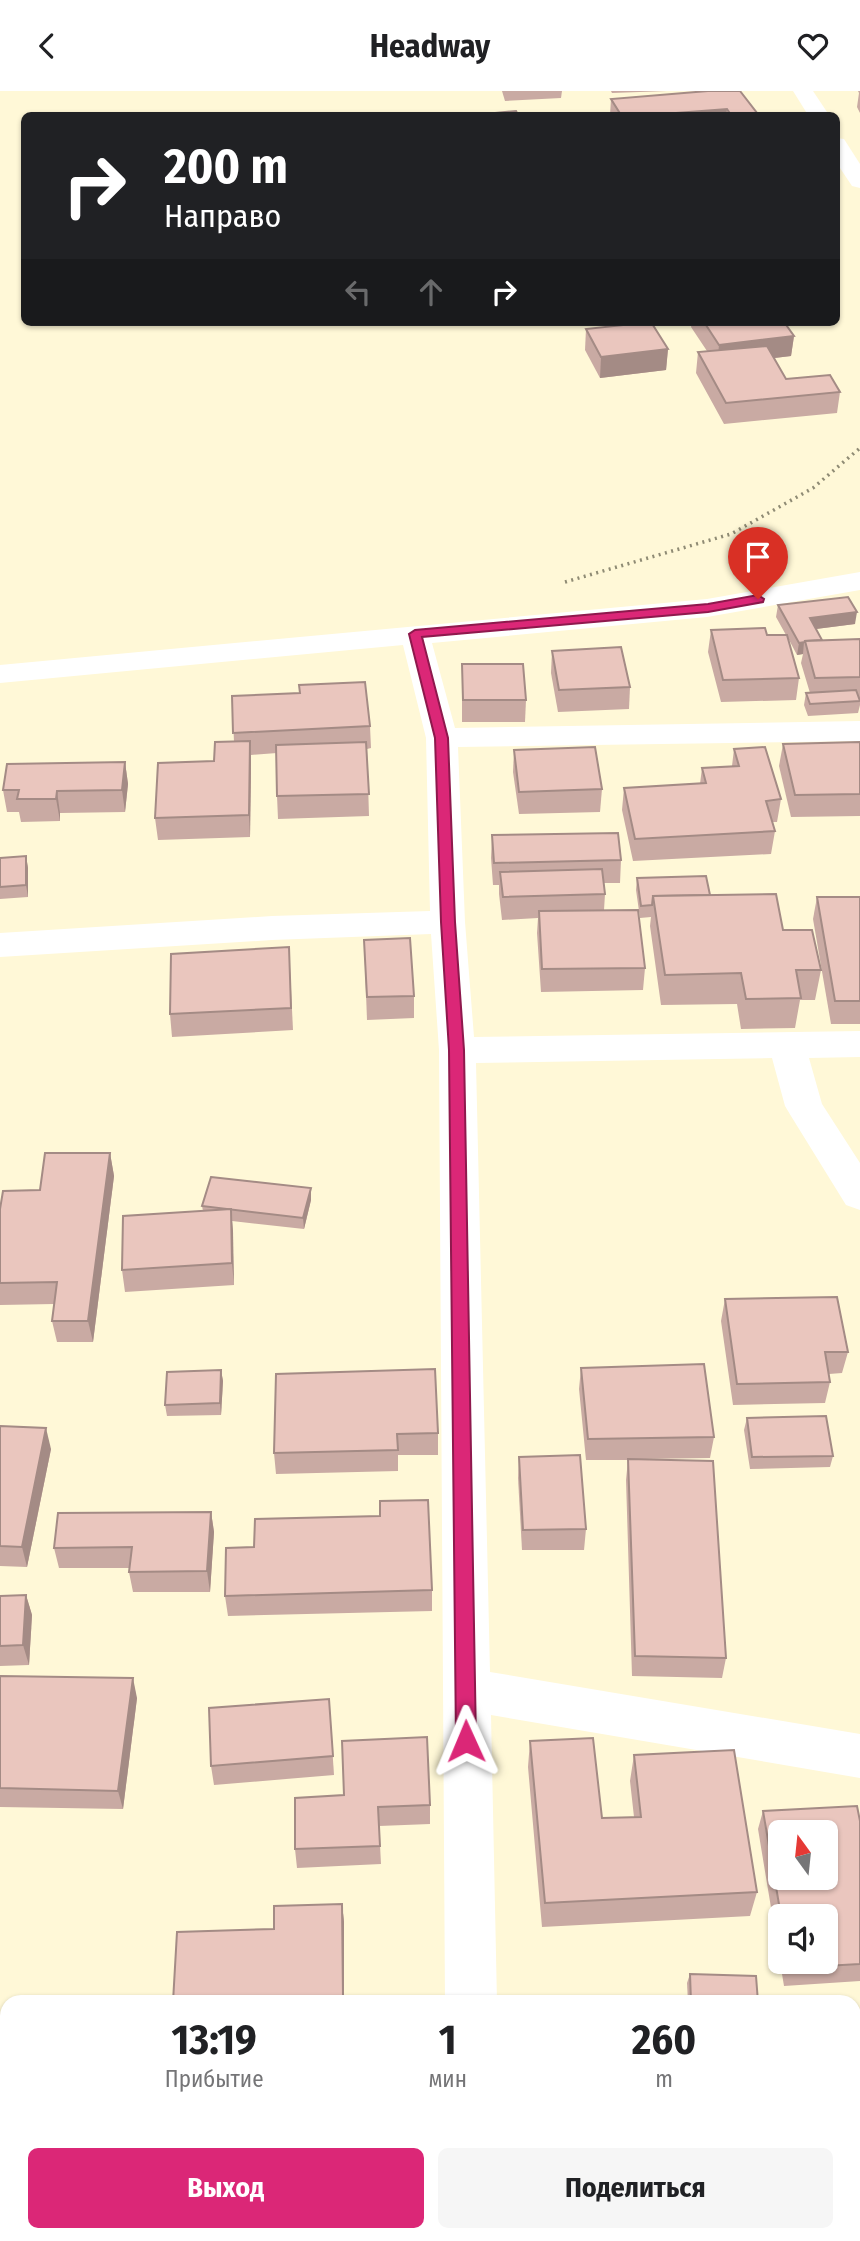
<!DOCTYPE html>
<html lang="ru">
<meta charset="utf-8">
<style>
:root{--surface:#fff;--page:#f6f6f6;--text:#202124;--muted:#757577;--accent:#db2777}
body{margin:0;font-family:"Fira Sans Condensed",sans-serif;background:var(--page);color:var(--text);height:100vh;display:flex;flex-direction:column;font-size:26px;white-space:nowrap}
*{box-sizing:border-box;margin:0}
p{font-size:23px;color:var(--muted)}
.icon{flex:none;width:38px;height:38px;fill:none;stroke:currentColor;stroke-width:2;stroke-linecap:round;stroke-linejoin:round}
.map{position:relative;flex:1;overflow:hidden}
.drawer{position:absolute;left:0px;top:1904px;width:861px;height:247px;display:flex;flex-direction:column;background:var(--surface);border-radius:21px 21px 0 0;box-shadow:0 2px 5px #0004}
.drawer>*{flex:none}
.hud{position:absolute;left:21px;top:21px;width:819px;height:214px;border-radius:10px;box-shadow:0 2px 5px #0004;background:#202124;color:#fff;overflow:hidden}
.needle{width:46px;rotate:345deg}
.controls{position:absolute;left:768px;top:1729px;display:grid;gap:14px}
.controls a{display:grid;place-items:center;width:70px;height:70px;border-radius:10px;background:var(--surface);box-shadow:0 2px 5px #0004;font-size:35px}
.pin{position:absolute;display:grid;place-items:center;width:60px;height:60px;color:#fff;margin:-72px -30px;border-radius:50% 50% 50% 0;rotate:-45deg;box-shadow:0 0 7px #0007}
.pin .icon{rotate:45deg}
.me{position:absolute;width:77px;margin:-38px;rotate:359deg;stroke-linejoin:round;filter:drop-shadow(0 0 5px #0008)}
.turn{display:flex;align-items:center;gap:24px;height:147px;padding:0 28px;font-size:32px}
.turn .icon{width:91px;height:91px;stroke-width:2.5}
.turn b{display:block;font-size:49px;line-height:60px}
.lanes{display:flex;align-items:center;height:66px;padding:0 28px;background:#0003;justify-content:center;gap:35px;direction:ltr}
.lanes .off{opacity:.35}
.eta{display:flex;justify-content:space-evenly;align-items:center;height:119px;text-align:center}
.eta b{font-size:42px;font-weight:700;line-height:49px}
.primary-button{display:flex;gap:14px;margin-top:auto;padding:14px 28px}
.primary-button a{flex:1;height:80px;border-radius:10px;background:var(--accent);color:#fff;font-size:28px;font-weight:700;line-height:80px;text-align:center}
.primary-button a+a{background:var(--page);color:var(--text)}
header{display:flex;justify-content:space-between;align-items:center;height:91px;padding:0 28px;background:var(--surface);font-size:32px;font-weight:700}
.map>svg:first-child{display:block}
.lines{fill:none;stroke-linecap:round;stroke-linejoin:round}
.path-far1{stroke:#8f8b74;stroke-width:2.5;stroke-dasharray:1 3.5;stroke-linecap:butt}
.path{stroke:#8f8b74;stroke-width:3.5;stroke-dasharray:2 4.5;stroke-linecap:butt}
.minor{fill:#fff;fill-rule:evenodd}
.wall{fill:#c9aaa3;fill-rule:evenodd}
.shaded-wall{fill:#a48b85}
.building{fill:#eac6be;stroke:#a48b85;stroke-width:2;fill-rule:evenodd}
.route{fill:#db2777;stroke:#8e194d;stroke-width:2}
</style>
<header><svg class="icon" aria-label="back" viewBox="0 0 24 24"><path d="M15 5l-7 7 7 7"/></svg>Headway<svg class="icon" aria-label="heart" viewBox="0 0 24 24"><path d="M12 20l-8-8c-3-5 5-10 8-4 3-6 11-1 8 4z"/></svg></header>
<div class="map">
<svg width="860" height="2150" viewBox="0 0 860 2150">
<rect width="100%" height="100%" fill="#fff8d7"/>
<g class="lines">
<polyline class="path-far1" points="858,359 860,357"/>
<polyline class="path" points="565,491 731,443 813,397 860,357"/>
<g class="minor">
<polygon points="793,0 813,0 829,24 808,24"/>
<polygon points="836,47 844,48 860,73 860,97 852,95 836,71"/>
<polygon points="860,481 860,499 707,526 432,552 455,637 860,630 860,650 458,656 465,831 474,946 860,940 860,966 809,967 822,1013 860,1072 860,1119 846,1114 791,1025 785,1015 772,967 476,972 490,1581 860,1643 860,1687 491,1624 497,1911 445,1911 439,959 431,843 272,849 0,866 0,842 272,825 430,820 426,647 403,554 0,592 0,574 707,508"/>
<rect x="441" y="2144" width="56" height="6"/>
</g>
</g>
<g class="wall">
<polygon points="502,0 562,0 561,7 505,10"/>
<polygon points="611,0 667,0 612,2"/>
<polygon points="708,0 757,22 757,24 610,24 611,8"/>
<polygon points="858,0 860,0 860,22 857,16 859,2"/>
<polygon points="692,231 788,231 784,231 794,245 791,265 774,267 786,288 840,301 837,322 724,333 696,282 698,261 707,260 691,236"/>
<polygon points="586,238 668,258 666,279 600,287 585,259"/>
<polygon points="778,514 855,533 816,538 822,549 860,548 860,614 858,622 808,625 804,614 806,602 810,602 801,572 803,563 797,564 787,545 799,587 796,609 721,611 708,561 711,539 767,544 786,544 776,526"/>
<polygon points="552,560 630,596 629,618 558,621 551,582"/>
<polygon points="462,573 526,609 525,631 462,631"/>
<polygon points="232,605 370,635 371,657 367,658 369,725 278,728 277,705 277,662 251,664 250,746 158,749 155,727 234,651"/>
<polygon points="860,651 860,725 791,726 779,675 783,653"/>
<polygon points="734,658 781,708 777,731 772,731 775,740 771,763 633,770 622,719 624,697 700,693 702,677 732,675"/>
<polygon points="514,659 602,698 600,721 519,723 513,681"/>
<polygon points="125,671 128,693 125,721 60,722 60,730 21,731 19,721 7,721 3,699"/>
<polygon points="492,744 621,769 620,792 604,792 605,803 604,819 645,877 643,899 541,901 537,842 538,827 502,829 499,803 499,794 493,794 491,767"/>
<polygon points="26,765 28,777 28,806 0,808 0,767"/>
<polygon points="637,787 710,804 783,839 821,879 815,909 800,909 795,937 741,938 737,913 661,914 650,835 651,826 640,827 636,799"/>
<polygon points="817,806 860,806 860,933 831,933 813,828"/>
<polygon points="364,849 414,905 414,927 367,929"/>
<polygon points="289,856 293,939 172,946 170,923"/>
<polygon points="110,1062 114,1085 93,1251 57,1251 52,1230 54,1213 0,1214 0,1118 40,1099"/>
<polygon points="311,1109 304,1138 232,1130 234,1194 125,1201 122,1179 203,1120 202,1115"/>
<polygon points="725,1208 848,1261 842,1282 829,1283 830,1291 825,1312 733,1314 721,1230"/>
<polygon points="581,1277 714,1346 710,1367 643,1368 726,1567 722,1587 632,1585 626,1389 628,1369 586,1369 579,1298"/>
<polygon points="221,1279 223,1290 221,1324 167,1325 165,1314"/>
<polygon points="276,1283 438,1342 438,1364 398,1364 398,1380 276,1383 274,1362"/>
<polygon points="747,1327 833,1365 830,1376 750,1378 744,1339"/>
<polygon points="0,1335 51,1358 27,1476 0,1475"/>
<polygon points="519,1366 586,1438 584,1459 522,1459 518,1387"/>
<polygon points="211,1421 214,1441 210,1501 133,1501 129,1481 129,1477 59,1477 54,1457"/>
<polygon points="380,1425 432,1499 432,1520 228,1525 225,1505 254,1456"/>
<polygon points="26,1504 32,1524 29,1574 0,1575 0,1505"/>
<polygon points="0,1585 137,1607 123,1718 0,1716"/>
<polygon points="329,1608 334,1684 214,1694 211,1675"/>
<polygon points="530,1650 602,1727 634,1726 630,1690 634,1664 757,1801 750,1825 542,1836 528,1676"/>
<polygon points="295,1707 430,1714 430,1733 379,1735 381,1773 297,1777 295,1758"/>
<path d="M763 1720 860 1730V1890L784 1895 758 1738ZM780 1825 826 1871H780Z"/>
<polygon points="342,1813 344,1831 344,1911 173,1911 274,1838"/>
<polygon points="690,1883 758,1911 688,1911 687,1892"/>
<polygon points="0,2012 7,2012 7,2144 7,2074 0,2074"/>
<polygon points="714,2144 854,2144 860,2150 714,2150"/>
</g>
<g class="shaded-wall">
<polygon points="727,18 726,24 650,24"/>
<polygon points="757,22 757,24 732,24"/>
<polygon points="794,245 791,265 717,274 719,254"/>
<polygon points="668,258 666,279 600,287 601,266"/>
<polygon points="857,521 855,533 808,539 810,527"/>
<polygon points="804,551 803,563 797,564 799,552"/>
<polygon points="250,650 251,672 250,746 249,724"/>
<polygon points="125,671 128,693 125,721 122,699"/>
<polygon points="57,700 60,722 60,730 56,708"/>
<polygon points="26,765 28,777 28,806 26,794"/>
<polygon points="110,1062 114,1085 93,1251 88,1230"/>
<polygon points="311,1097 311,1109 304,1138 303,1127"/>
<polygon points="231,1118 233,1140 234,1194 232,1172"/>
<polygon points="221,1279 223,1290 221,1324 220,1312"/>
<polygon points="46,1337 51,1358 27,1476 22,1456"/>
<polygon points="211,1421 214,1441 210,1501 207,1480"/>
<polygon points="26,1504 32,1524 29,1574 23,1554"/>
<polygon points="133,1587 137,1607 123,1718 118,1700"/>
<polygon points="342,1813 344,1831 344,1911 343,1911 343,1906"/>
<rect x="161" y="2144" width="5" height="6"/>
</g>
<g class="building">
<polygon points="708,0 740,0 757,22 731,24 727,18 650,24 621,24 611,8"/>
<polygon points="516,20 518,24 495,24 494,22"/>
<polygon points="561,22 563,24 531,24"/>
<polygon points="651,231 668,258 601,266 586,238"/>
<polygon points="704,231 784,231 794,245 719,254"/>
<polygon points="767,255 786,288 830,284 840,301 726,312 698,261"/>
<polygon points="848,506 857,521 810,527 822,549 805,550 805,551 799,552 778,514"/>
<polygon points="765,537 767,544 787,544 799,587 723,589 711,539"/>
<polygon points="860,548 860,586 815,587 805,550"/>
<polygon points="621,556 630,596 559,599 552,560"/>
<polygon points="462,573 523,573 526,609 463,609"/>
<polygon points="365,591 370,635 233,642 232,605 300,602 299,594"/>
<polygon points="856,599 860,610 810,613 806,602"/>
<polygon points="250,650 249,724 155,727 158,672 214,670 215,651"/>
<polygon points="366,651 369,703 277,705 276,654"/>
<polygon points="860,651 860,703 795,704 783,653"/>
<polygon points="595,656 602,698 519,701 514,659"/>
<polygon points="765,656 781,708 766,710 775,740 635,748 624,697 706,692 702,677 739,675 734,658"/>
<polygon points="125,671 122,699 57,700 56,708 17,708 19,699 3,699 7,673"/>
<polygon points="618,742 621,769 494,772 492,744"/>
<polygon points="26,765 26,794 0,796 0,767"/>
<polygon points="602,778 605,803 503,806 500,781"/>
<polygon points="706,785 710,804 653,805 652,814 641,815 637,787"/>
<polygon points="776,803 783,839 812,839 821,879 796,879 801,907 746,908 741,882 665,884 653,805"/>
<polygon points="817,806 860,806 860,910 835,910"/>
<polygon points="638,819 645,877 542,878 539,820"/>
<polygon points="410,847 414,905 367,906 364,849"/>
<polygon points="289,856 291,917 170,923 171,863"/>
<polygon points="45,1062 110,1062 88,1230 52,1230 57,1191 0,1192 0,1118 3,1100 40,1099"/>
<polygon points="211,1086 311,1097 303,1127 202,1115"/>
<polygon points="231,1118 232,1172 122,1179 123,1125"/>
<polygon points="837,1206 848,1261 825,1261 830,1291 737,1293 725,1208"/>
<polygon points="704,1273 714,1346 588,1348 581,1277"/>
<polygon points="435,1278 438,1342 397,1343 398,1359 274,1362 276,1283"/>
<polygon points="221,1279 220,1312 165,1314 167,1281"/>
<polygon points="826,1325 833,1365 752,1366 747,1327"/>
<polygon points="0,1335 46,1337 22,1456 0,1455"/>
<polygon points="580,1364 586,1438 523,1439 519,1366"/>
<polygon points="628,1368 713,1370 726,1567 635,1565"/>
<polygon points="428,1409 432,1499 225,1505 226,1457 254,1456 255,1428 380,1425 380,1410"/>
<polygon points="211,1421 207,1480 129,1481 132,1456 54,1457 58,1422"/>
<polygon points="26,1504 23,1554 0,1555 0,1505"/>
<polygon points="0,1585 133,1587 118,1700 0,1697"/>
<polygon points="329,1608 333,1665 211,1675 209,1617"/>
<polygon points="427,1646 430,1714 378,1716 380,1755 295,1758 295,1707 344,1704 342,1650"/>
<polygon points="593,1647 602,1727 641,1726 634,1664 734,1659 757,1801 545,1812 530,1650"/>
<path d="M857 1715 860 1730V1873L789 1877 788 1871H826V1825H781L763 1720ZM780 1741H826V1787H780Z"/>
<polygon points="342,1813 343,1906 173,1911 177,1841 274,1838 274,1815"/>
<polygon points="690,1883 756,1885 758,1911 691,1911"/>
<rect x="0" y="2012" width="7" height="47"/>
<polygon points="854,2067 860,2067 860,2150 721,2150 720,2144 854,2144"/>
<polygon points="7,2069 7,2144 161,2144 160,2150 0,2150"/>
<polygon points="548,2144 697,2144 698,2150 548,2150"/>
</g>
<polygon class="route" points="758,504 764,508 763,511 708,521 422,546 448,647 455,831 464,959 476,1650 473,1657 466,1660 459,1657 456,1650 449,959 441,831 435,647 409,543 415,539 708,513"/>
</svg>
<div class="controls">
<a><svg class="needle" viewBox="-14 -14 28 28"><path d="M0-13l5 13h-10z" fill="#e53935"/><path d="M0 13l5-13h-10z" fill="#757577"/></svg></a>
<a><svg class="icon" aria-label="sound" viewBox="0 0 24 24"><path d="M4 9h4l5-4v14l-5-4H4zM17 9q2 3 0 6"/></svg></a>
</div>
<div class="pin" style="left:758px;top:508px;background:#d93025"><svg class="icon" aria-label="arrive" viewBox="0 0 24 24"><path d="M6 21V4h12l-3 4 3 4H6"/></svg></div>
<svg class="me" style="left:466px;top:1650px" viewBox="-20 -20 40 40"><path d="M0-17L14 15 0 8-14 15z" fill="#db2777" stroke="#fff" stroke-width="4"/></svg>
<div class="hud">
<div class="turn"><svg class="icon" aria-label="right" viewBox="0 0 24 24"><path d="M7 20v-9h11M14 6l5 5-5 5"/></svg><div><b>200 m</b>Направо</div></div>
<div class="lanes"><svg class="icon off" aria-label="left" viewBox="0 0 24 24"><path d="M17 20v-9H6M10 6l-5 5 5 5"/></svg><svg class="icon off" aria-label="ahead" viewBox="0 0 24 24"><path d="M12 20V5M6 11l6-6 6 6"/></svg><svg class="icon" aria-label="right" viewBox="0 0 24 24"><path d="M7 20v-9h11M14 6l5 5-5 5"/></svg></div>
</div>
<section class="drawer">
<div class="eta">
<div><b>13:19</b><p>Прибытие</p></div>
<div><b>1</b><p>мин</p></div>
<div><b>260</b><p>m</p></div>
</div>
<div class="primary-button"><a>Выход</a><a>Поделиться</a></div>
</section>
</div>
